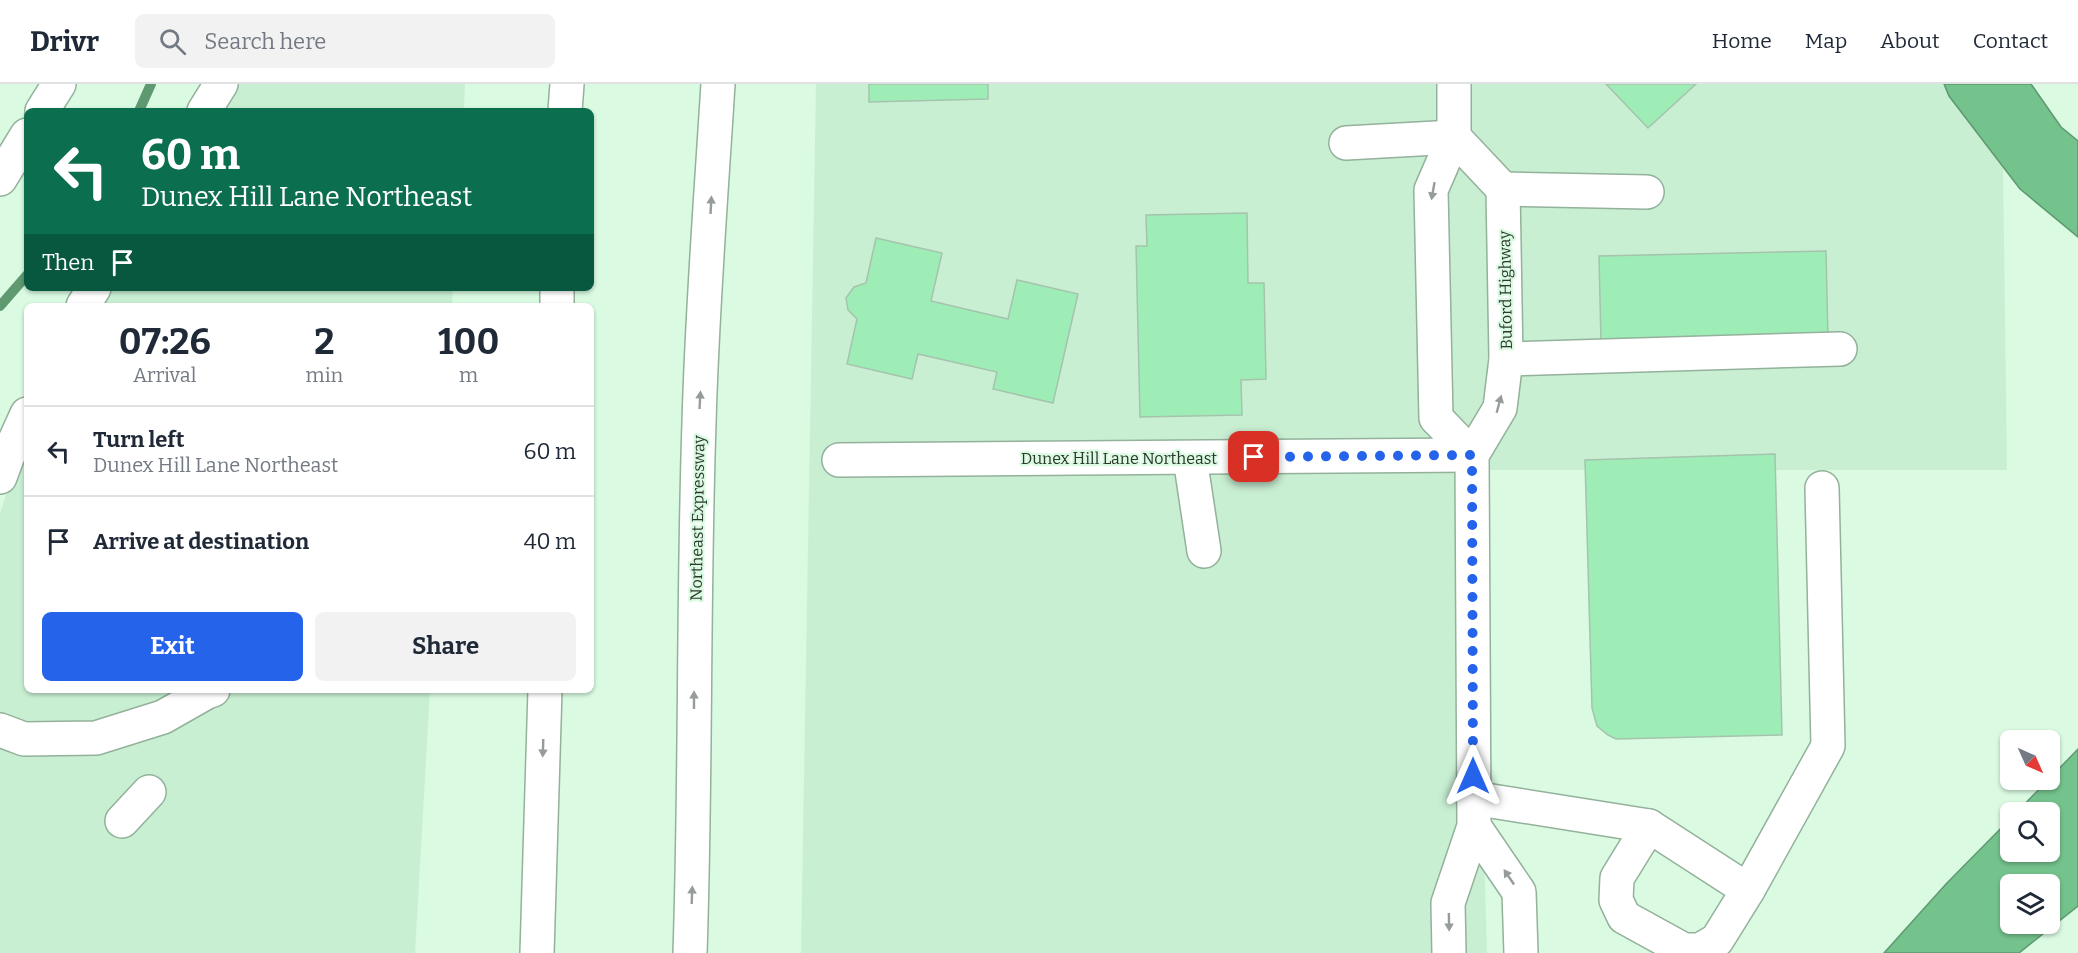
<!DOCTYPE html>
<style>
:root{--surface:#fff;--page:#f2f2f3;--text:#1f2937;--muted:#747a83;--line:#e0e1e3;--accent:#2563eb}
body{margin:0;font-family:Bitter,serif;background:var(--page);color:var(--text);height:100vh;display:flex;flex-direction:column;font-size:22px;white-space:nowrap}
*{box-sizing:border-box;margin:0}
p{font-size:20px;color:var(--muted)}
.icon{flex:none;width:33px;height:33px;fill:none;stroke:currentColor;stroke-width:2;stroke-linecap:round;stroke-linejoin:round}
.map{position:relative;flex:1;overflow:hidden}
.drawer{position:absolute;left:24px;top:219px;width:570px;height:390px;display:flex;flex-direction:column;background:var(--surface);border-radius:9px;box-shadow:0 2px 4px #0004}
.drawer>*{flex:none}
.top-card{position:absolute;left:24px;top:24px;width:570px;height:183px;border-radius:9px;box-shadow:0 2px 4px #0004;background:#0b6e4f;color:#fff;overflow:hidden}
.needle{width:39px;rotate:135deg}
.buttons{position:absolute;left:2000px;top:646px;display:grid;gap:12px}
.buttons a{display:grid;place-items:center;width:60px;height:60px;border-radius:9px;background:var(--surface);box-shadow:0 2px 4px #0004;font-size:30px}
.pin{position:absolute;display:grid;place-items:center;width:51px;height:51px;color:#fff;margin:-26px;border-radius:12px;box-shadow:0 3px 9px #0006}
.me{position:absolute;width:66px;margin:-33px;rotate:0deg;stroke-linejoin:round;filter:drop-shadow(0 0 4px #0008)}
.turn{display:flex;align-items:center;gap:21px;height:126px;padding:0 18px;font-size:27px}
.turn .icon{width:78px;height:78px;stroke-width:2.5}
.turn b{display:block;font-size:42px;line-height:51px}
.then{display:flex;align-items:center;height:57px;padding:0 18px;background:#0003;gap:12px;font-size:22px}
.eta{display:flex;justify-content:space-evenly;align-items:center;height:102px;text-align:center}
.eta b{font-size:36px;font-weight:700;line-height:42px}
.button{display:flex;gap:12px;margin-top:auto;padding:12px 18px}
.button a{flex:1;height:69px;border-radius:9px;background:var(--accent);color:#fff;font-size:24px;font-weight:700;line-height:69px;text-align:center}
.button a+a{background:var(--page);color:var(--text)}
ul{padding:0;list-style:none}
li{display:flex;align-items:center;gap:18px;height:90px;padding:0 18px;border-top:2px solid var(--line)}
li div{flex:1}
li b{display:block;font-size:22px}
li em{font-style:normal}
header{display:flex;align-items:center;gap:36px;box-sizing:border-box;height:84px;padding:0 30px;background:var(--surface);border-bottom:2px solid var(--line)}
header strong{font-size:28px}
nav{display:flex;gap:33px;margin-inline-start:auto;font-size:21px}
.search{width:420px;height:54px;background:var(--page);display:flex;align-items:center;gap:15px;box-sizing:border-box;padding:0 21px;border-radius:9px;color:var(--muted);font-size:22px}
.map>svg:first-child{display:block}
.built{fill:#c9efd3}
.water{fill:#74c28c;stroke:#5e9970;stroke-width:1.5;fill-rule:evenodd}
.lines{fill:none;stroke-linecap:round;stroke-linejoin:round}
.stream{stroke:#5e9970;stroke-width:10}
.building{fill:#9fedb6;stroke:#a5c3ad;stroke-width:1.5}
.minor-casing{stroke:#93b19b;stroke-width:36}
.major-casing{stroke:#93b19b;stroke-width:36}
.highway-casing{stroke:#93b19b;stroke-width:36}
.minor{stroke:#fff;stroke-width:33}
.major{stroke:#fff;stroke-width:33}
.highway{stroke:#fff;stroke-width:33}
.oneway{fill:#969c97}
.route{stroke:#2563eb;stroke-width:10;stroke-dasharray:0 18}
.labels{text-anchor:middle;stroke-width:4.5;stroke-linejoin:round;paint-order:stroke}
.street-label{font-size:16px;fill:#2c382f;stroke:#dafae2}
</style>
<header>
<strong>Drivr</strong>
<div class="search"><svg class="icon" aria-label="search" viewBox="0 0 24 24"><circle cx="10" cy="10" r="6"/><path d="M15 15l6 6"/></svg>Search here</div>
<nav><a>Home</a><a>Map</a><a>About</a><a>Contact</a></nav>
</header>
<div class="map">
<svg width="2078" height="869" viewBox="0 0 2078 869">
<rect width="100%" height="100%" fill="#dafae2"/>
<g class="built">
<polygon points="216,0 465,0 464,27 199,27"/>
<polygon points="816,0 2002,0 2007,386 1473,386 1487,869 801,869"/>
<polygon points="89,204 453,204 452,222 78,222"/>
<polygon points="27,342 27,606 430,606 415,869 0,869 0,430"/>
</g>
<g class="water">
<polygon points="1944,0 2031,0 2061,43 2078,57 2078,153 2020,105 1949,12"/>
<path d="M2078 665V822L2019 869H1884L1946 800 2010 735V768H2049V729H2016ZM2010 801H2049V840H2010Z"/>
</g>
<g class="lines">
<g class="stream">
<polyline points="139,27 151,0"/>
<polyline points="0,222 27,191"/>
</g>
</g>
<g class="building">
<polygon points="869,0 988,0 988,15 869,18"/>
<polygon points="1606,0 1696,0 1648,44"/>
<polygon points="1247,129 1248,199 1264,199 1266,295 1241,296 1242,331 1140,333 1136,162 1147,162 1146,131"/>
<polygon points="876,154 942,169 931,217 1008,235 1017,196 1078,210 1053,319 993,305 997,288 918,270 912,295 847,280 857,235 848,226 846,214 854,203 866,199"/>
<polygon points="1826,167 1828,254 1601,259 1599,172"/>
<polygon points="1775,370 1782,651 1616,655 1608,651 1597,642 1592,624 1585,376"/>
</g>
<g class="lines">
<g class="minor-casing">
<g id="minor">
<polyline points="42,27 59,0"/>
<polyline points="204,27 221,0"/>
<polyline points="1346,59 1454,53"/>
<polyline points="0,95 27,51"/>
<polyline points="1503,105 1647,108"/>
<polyline points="83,222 94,204"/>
<polyline points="1506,275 1840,265"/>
<polyline points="1190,374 1204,467"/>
<polyline points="839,376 1472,371"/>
<polyline points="0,393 7,374 27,330"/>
<polyline points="0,646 24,655 96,654 163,633 207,608 213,606"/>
<polyline points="1473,714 1649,742 1748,806 1828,662 1822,404"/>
<polyline points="122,737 149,708"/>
<polyline points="1649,742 1617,794 1616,816 1624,833 1684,866 1700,866 1717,856 1748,806"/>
</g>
</g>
<g class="major-casing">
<g id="major">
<polyline points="1454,0 1454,53 1431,106 1436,334 1472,371"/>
<polyline points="1474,742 1519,808 1521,869"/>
<polyline points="1449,869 1448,819 1474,742 1472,371 1500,324 1506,275 1503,105 1454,53"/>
</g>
</g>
<g class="highway-casing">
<g id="highway">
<polyline points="565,27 567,0"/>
<polyline points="557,222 557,204"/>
<polyline points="537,869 545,606"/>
<path d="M690 869C696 692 693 516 699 339 702 226 711 113 718 0"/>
</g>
</g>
<use href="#minor" class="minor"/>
<use href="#major" class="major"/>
<use href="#highway" class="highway"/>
</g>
<defs><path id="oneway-solid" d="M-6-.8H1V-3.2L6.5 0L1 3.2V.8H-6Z" transform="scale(1.5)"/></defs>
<g class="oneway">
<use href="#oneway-solid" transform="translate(1433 107) rotate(100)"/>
<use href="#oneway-solid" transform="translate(711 121) rotate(-87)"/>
<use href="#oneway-solid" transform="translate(700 316) rotate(-87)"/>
<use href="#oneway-solid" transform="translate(1499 320) rotate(-75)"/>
<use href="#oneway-solid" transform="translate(694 616) rotate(-90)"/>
<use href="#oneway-solid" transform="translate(543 664) rotate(92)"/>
<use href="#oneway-solid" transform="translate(1509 793) rotate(-124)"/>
<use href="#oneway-solid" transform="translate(692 811) rotate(-88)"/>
<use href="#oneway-solid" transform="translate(1449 838) rotate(89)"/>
</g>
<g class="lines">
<polyline class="route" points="1254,373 1472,371 1473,692"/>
</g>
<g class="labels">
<g class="street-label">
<text transform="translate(1505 206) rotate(-91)" y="6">Buford Highway</text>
<text x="1119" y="380">Dunex Hill Lane Northeast</text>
<text transform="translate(697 434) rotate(-89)" y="6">Northeast Expressway</text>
</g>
</g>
</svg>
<div class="buttons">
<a><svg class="needle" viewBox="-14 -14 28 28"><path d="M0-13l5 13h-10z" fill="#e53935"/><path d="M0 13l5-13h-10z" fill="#747a83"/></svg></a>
<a><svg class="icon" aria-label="search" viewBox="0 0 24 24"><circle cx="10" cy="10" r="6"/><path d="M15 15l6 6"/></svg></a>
<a><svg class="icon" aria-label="layers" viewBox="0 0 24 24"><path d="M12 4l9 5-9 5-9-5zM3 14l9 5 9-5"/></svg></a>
</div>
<div class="pin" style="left:1254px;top:373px;background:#d93025"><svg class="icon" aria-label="arrive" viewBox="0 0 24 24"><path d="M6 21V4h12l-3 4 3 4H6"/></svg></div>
<svg class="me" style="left:1473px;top:692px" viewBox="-20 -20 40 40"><path d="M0-17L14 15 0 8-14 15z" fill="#2563eb" stroke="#fff" stroke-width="4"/></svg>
<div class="top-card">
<div class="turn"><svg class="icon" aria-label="left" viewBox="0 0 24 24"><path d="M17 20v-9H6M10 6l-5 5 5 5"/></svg><div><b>60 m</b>Dunex Hill Lane Northeast</div></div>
<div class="then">Then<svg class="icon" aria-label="arrive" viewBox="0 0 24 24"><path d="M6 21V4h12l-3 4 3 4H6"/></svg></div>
</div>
<section class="drawer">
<div class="eta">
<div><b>07:26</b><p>Arrival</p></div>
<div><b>2</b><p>min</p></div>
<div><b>100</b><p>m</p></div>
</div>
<ul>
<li><svg class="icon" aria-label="left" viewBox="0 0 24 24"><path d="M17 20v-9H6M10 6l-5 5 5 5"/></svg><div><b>Turn left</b><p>Dunex Hill Lane Northeast</p></div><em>60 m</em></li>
<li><svg class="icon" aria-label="arrive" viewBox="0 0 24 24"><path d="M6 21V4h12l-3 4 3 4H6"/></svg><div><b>Arrive at destination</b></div><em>40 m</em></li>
</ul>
<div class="button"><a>Exit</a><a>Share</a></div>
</section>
</div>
